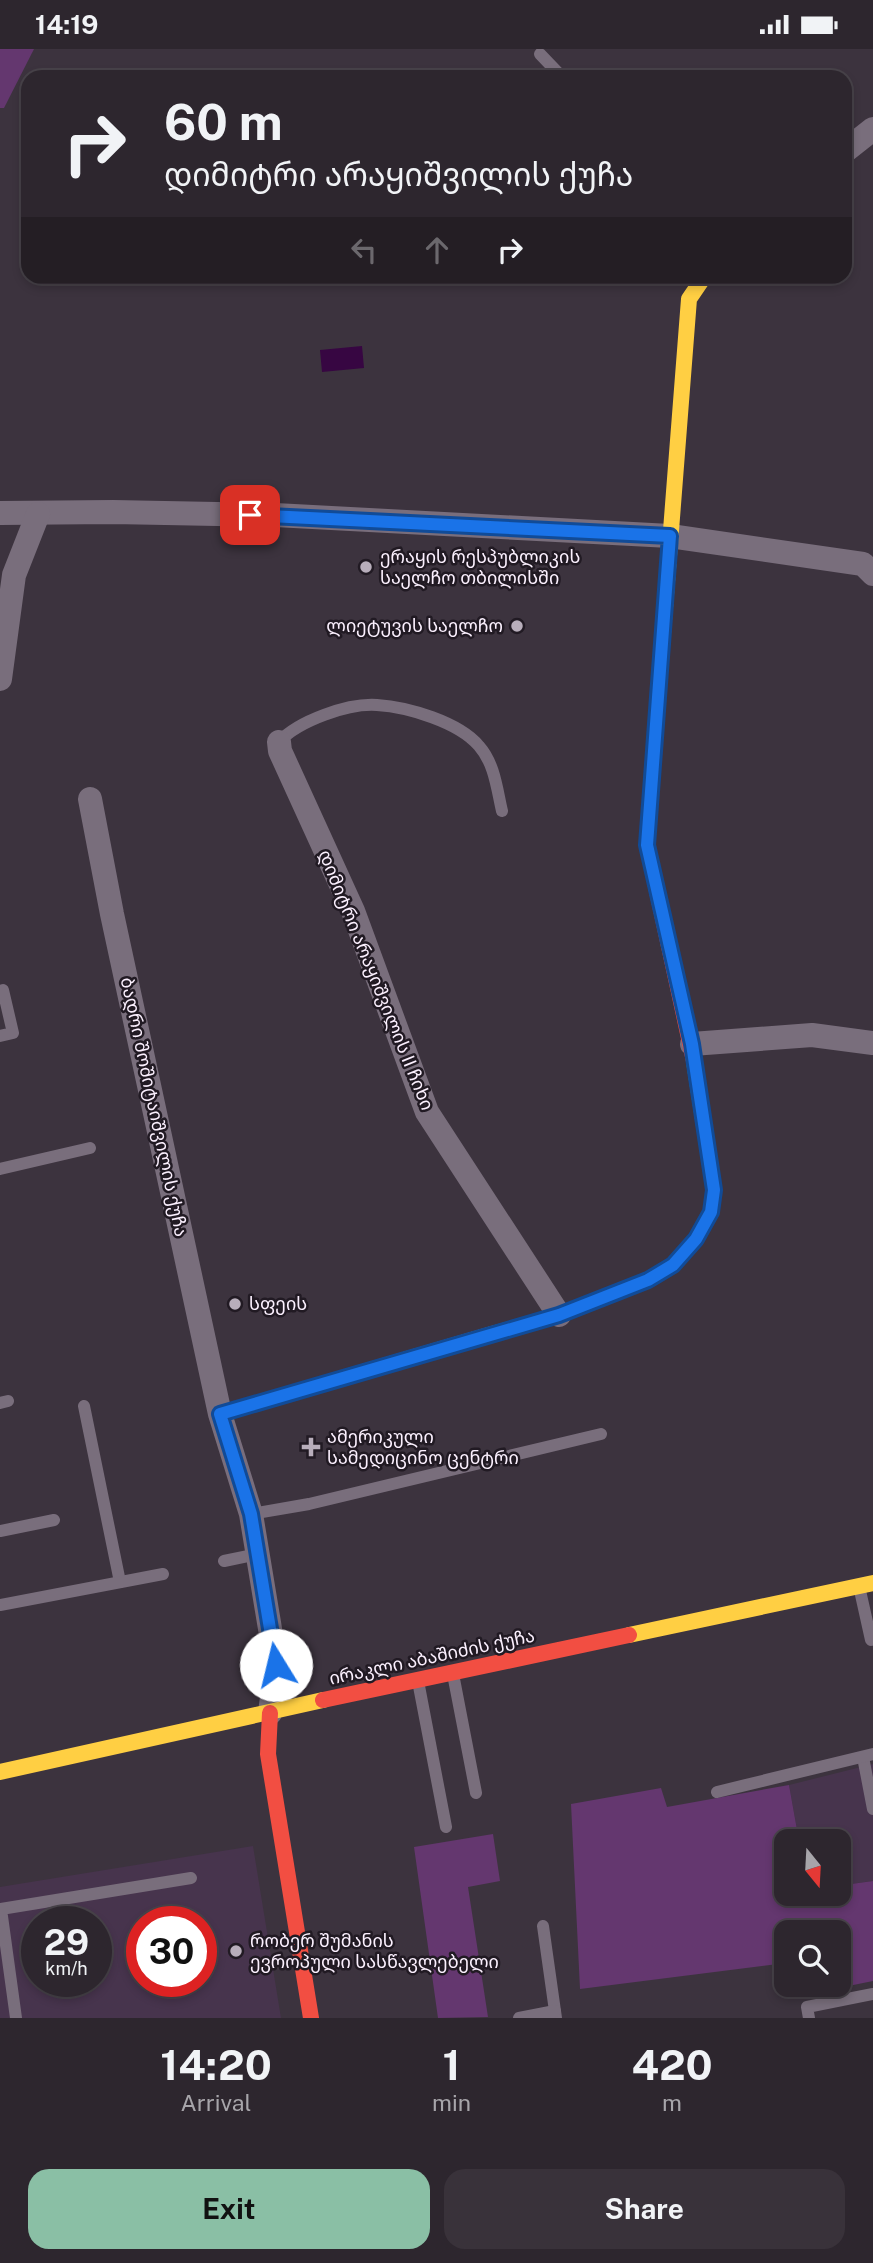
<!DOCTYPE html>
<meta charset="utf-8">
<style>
:root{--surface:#2d262e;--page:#39323a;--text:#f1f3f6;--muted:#a7a5aa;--line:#48434a;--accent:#8abfa5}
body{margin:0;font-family:"Public Sans","Noto Sans Georgian",sans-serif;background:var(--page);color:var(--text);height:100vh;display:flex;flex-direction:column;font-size:26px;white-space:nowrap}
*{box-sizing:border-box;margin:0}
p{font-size:23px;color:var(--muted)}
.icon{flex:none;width:38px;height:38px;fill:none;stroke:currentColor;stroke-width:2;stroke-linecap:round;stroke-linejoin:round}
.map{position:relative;height:1969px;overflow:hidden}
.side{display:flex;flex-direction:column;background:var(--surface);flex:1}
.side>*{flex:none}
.banner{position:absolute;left:21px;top:21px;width:831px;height:214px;border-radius:21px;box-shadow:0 4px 10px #0003,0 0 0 2px var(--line);background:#2d262e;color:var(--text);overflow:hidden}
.needle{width:46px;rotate:162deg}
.buttons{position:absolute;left:774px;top:1780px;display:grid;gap:14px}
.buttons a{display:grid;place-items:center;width:77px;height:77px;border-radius:14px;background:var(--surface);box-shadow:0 4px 10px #0003,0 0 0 2px var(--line);font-size:35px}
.speed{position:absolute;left:21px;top:1857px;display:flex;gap:14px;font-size:35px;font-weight:700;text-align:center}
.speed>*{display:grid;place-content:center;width:91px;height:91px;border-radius:50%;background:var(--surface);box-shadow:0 4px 10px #0003,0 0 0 2px var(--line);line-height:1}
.speed small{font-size:18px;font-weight:400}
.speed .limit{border:10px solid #d22;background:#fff;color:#111}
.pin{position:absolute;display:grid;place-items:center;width:60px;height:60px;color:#fff;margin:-30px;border-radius:14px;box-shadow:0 4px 10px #0006}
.me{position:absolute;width:77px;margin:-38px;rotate:351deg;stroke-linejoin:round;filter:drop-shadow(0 0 5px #0008)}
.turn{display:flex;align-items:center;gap:24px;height:147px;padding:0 28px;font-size:32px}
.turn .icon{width:91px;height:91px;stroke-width:2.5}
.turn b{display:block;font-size:49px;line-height:60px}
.lanes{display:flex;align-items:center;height:66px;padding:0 28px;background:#0003;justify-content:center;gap:35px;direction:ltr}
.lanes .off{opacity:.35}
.eta{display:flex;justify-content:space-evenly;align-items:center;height:119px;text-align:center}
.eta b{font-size:42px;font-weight:700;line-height:49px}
.button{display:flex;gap:14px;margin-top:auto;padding:14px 28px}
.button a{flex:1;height:80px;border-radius:21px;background:var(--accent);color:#111;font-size:28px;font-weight:700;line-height:80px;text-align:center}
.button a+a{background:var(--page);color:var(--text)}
.status{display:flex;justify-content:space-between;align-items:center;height:49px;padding:0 35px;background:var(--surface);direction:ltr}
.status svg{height:19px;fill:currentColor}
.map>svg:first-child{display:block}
.built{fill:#47344d;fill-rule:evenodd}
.green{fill:#64376f}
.water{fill:#370642}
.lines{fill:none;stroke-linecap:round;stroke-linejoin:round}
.lane{stroke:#796e7c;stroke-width:12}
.street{stroke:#796e7c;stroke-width:24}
.fast{stroke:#16e098;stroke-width:16}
.slow{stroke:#ffcf43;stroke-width:16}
.jam{stroke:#f24e42;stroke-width:16}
.route-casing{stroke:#114b97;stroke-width:18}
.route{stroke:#1a73e8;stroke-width:12}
.poi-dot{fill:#b8aebb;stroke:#211a23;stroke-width:2.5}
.labels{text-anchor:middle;stroke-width:5;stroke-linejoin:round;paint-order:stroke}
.poi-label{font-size:18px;fill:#fbf0fe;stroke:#211a23;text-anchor:start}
.street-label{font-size:18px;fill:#fbf0fe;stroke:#211a23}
</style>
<div class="status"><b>14:19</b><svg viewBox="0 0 49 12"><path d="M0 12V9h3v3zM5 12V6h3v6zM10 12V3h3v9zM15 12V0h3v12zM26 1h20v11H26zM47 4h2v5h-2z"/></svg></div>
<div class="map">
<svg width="873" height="1969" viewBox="0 0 873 1969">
<rect width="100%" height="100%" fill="#3c333e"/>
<g class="built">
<polygon points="873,1715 873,1832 843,1836 838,1812 838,1792 799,1792 789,1736"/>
<path d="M253 1797 281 1969H0V1838ZM37 1872H96V1932H37ZM142 1872H201V1932H142Z"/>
</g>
<g class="green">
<polygon points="0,0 34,0 4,59 0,59"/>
<polygon points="789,1736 799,1792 786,1792 786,1844 838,1844 838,1812 844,1836 873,1832 873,1932 804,1946 801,1936 838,1936 838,1883 786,1883 786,1914 580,1940 571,1755 661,1739 667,1758"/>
<polygon points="493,1785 500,1832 468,1838 488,1968 438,1969 414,1798"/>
</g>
<polygon class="water" points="362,297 364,319 322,323 320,301"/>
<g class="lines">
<g class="lane">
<polyline points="540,5 562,28"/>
<path d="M279 693C298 672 348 654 377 656 408 658 459 673 479 697 495 715 497 741 502 762"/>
<polyline points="0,987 13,984 3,941"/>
<polyline points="0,1120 90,1099"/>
<polyline points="0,1354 8,1352"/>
<polyline points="84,1357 120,1533"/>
<polyline points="251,1465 309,1455 601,1385"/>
<polyline points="0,1482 54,1471"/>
<polyline points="224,1512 258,1505"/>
<polyline points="859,1537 871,1591"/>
<polyline points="0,1556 163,1525"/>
<polyline points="453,1625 476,1744"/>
<polyline points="418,1632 446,1778"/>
<polyline points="863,1708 873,1760"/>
<polyline points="717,1743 873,1705"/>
<polyline points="543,1877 556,1969"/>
<polyline points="16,1969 1,1860 191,1829"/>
<polyline points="519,1969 555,1962"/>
<polyline points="809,1969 807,1958 873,1945"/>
</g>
<g class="street">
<polyline points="845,102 873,80"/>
<polyline points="0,464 113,463 275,466 670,487 863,515 873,525"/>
<polyline points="0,630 14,526 38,465"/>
<polyline points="279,693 280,702 353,862 427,1063 559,1266"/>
<polyline points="90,750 112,865 220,1365 251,1465 276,1616 270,1664"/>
<polyline points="692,995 812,986 873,994"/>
</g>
<polyline class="fast" points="496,1284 559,1266 648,1231 673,1216 696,1190 711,1163 714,1141 694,1012"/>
<g class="slow">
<polyline points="655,687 689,250 704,228"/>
<polyline points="220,1365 496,1284"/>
<polyline points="629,1586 873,1534"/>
<polyline points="0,1723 323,1651"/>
</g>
<g class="jam">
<polyline points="655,687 647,796 694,1012"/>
<polyline points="323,1651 629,1586"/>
<polyline points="270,1664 268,1705 311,1969"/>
</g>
</g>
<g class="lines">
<g class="route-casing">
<polyline id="route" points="250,466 670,487 647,796 692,995 714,1141 711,1163 696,1190 673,1216 648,1231 559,1266 220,1365 251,1465 276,1616"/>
</g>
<use href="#route" class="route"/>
</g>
<g class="poi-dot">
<circle cx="366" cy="518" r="7"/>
<circle cx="517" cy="577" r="7"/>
<circle cx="235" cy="1255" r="7"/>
<path d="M307.5 1387.5h7v7h7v7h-7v7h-7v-7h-7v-7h7z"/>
<circle cx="236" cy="1902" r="7"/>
</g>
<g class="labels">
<g class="poi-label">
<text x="380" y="514">ერაყის რესპუბლიკის<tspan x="380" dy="21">საელჩო თბილისში</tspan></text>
<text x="503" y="583" text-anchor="end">ლიეტუვის საელჩო</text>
<text x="249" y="1261">სფეის</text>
<text x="327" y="1394">ამერიკული<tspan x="327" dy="21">სამედიცინო ცენტრი</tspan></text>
<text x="250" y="1898">რობერ შუმანის<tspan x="250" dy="21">ევროპული სასწავლებელი</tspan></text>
</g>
<g class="street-label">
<text transform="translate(376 931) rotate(68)" y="6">დიმიტრი არაყიშვილის II ჩიხი</text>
<text transform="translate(154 1058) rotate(78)" y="6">ბადრი შოშიტაიშვილის ქუჩა</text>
<text transform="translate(432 1608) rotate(-12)" y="6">ირაკლი აბაშიძის ქუჩა</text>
</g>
</g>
</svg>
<div class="buttons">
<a><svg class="needle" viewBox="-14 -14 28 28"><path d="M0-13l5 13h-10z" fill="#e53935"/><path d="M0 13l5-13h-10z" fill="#a7a5aa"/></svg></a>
<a><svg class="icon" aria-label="search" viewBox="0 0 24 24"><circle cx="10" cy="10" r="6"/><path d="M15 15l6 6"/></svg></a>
</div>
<div class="speed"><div>29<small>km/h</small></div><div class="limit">30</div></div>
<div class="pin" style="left:250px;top:466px;background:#d93025"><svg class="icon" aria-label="arrive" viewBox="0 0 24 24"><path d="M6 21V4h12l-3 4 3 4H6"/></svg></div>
<svg class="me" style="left:276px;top:1616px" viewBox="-20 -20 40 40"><circle r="19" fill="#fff"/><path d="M0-13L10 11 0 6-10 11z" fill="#1a73e8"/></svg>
<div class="banner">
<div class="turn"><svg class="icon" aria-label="right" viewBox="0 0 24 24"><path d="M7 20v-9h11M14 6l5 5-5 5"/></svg><div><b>60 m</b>დიმიტრი არაყიშვილის ქუჩა</div></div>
<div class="lanes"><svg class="icon off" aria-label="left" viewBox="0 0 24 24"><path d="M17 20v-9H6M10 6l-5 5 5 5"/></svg><svg class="icon off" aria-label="ahead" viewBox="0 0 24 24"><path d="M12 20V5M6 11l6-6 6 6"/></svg><svg class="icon" aria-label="right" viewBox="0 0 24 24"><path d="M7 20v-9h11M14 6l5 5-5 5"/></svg></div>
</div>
</div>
<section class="side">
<div class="eta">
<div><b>14:20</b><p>Arrival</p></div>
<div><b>1</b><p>min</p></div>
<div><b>420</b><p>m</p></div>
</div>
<div class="button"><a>Exit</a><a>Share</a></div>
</section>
